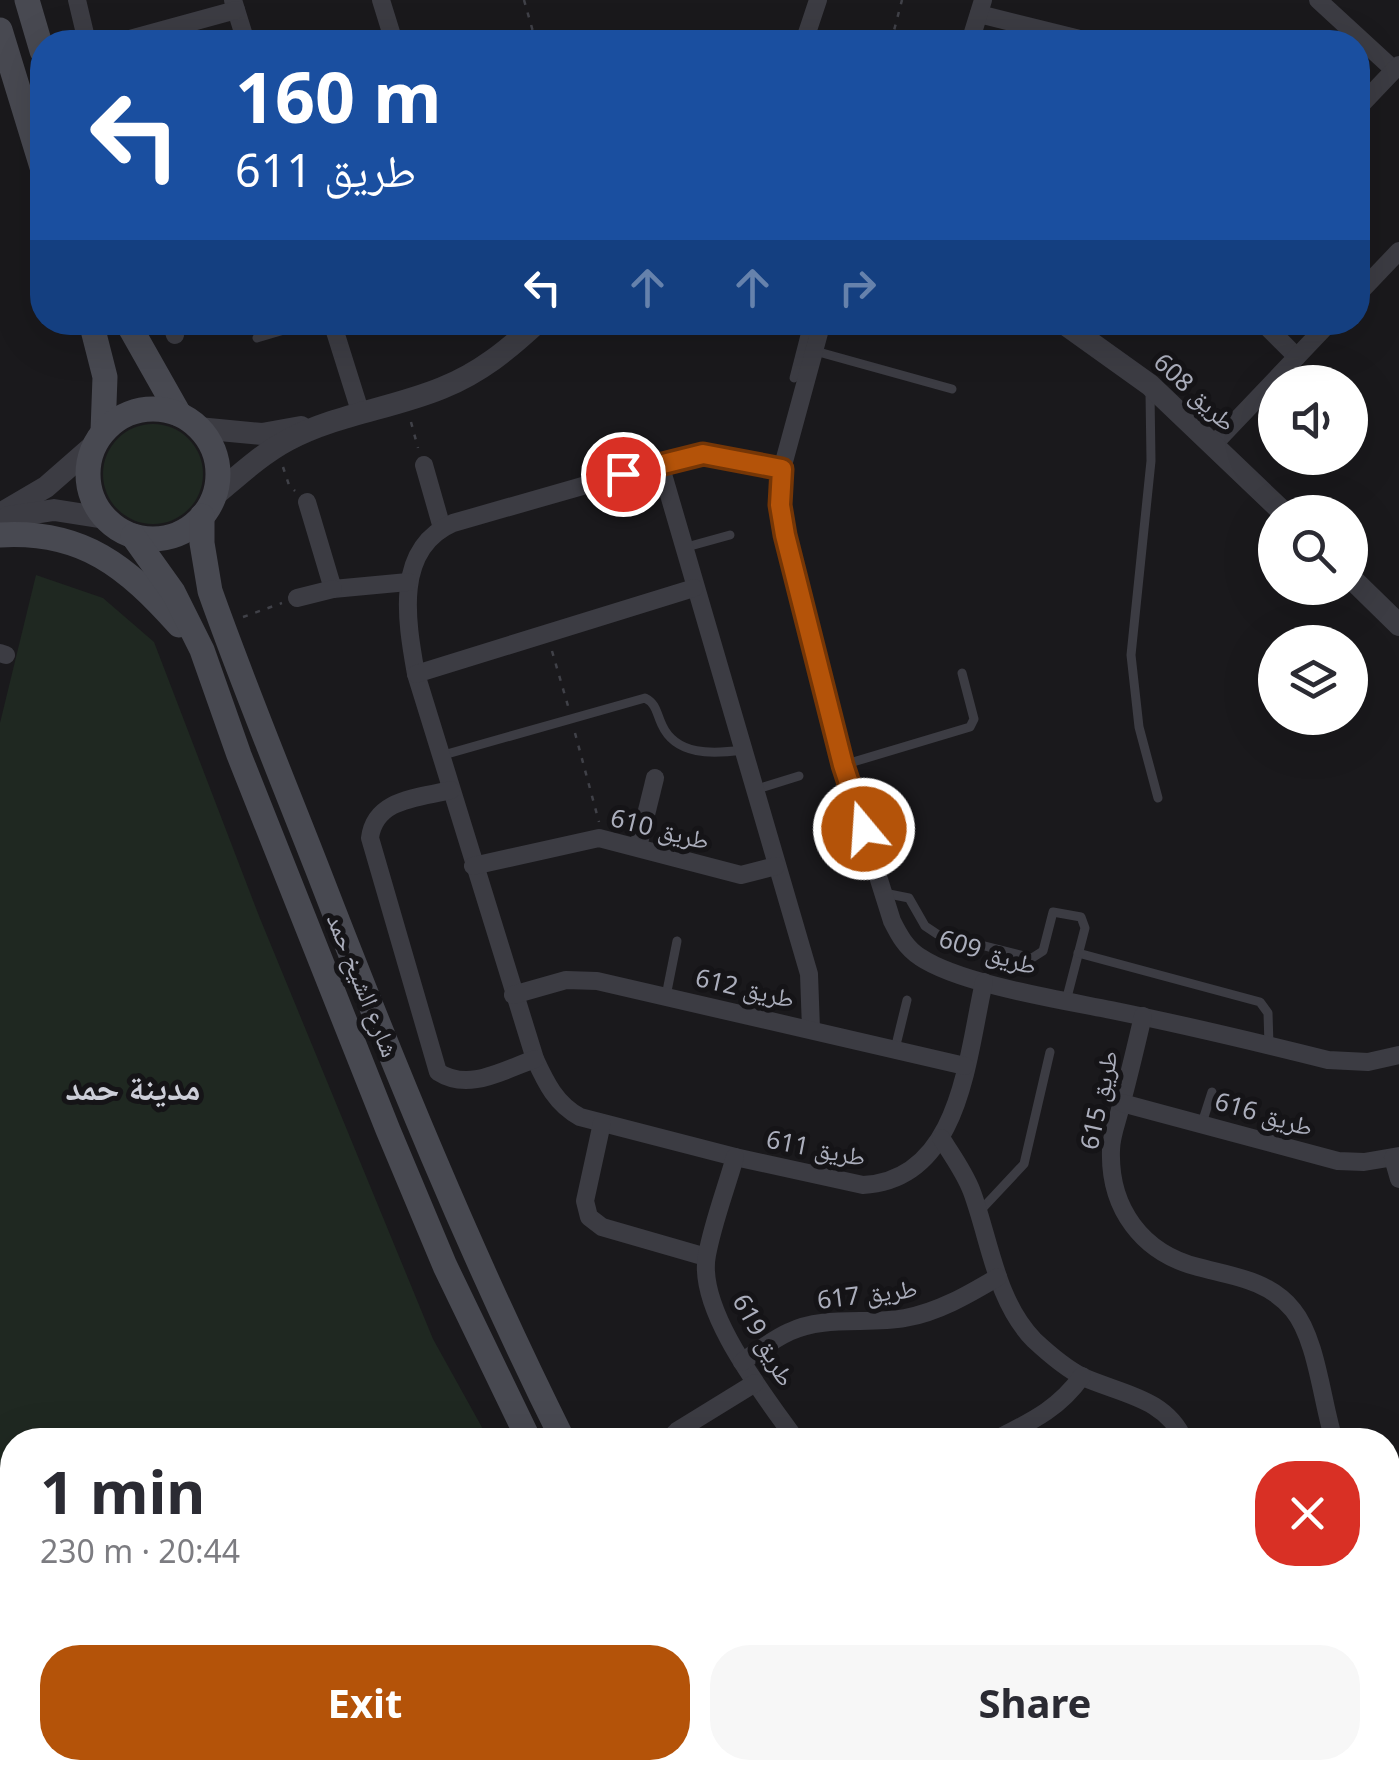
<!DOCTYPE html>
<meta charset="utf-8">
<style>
:root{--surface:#fff;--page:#f7f7f7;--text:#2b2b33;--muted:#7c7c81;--accent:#b45309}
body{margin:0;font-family:"Noto Sans","Noto Naskh Arabic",sans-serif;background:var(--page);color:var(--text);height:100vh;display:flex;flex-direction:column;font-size:38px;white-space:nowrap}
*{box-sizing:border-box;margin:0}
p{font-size:32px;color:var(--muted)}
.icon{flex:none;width:55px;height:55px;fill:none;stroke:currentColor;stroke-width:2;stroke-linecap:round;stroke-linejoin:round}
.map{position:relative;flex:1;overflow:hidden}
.drawer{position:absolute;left:0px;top:1428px;width:1400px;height:352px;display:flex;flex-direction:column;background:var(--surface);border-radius:40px 40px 0 0;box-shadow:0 10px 40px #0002}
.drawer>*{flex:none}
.banner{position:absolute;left:30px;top:30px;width:1340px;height:305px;border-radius:40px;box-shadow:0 10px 40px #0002;background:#1a4fa0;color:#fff;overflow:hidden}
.fabs{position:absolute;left:1258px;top:365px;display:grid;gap:20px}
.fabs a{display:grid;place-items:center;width:110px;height:110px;border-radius:50%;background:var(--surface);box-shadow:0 10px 40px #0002;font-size:50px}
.pin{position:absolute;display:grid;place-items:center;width:85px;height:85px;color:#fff;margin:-42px;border:5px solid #fff;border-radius:50%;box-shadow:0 2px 10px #0007}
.me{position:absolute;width:110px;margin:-55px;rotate:342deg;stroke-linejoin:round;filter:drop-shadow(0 0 8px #0008)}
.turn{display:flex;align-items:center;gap:35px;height:210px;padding:0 40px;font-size:45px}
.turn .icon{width:130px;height:130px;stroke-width:2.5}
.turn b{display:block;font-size:70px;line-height:85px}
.lanes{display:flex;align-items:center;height:95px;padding:0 40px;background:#0003;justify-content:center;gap:50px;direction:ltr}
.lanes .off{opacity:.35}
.round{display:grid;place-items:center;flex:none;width:105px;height:105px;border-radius:40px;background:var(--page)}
.headline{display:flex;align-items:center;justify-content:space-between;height:170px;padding:0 40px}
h1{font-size:60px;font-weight:700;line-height:75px}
.primary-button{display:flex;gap:20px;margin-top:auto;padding:20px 40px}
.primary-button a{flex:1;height:115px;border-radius:40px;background:var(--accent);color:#fff;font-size:40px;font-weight:700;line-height:115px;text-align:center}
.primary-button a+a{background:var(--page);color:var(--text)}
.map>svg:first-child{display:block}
.green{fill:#1f2821}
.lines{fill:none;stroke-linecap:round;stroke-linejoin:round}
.path{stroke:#404148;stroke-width:2.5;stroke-dasharray:5 8;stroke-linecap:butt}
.service{stroke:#3c3c43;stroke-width:9}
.minor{stroke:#3c3c43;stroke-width:18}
.tertiary{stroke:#3c3c43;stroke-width:22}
.secondary{stroke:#484951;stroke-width:25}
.route-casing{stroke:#753606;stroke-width:25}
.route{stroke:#b45309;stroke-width:18}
.labels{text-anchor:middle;stroke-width:10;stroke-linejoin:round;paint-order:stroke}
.street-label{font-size:25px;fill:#abaebc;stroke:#151417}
.district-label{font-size:35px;font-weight:bold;fill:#ccced8;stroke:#151417}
</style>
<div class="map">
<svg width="1399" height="1778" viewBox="0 0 1399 1778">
<rect width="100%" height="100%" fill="#1a191c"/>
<g class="green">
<circle cx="153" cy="474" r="50"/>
<polygon points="36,575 103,598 154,642 259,916 433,1339 489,1440 12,1440 12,1768 671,1768 677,1778 0,1778 0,723"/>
</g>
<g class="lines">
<g class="path">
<polyline points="524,0 536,42"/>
<polyline points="891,42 902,0"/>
<polyline points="411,422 418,448"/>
<polyline points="283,467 289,485 295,491"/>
<polyline points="243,617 282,603"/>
<polyline points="552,651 568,706"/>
<polyline points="575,733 599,822"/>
</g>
<g class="service">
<polyline points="1203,323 1204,322"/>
<polyline points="257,338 311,322"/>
<polyline points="815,351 952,389"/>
<polyline points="794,378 805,335 817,322"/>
<polyline points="1150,393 1151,461 1131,655 1139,727 1158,798"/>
<polyline points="683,548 730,535"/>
<path d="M440 756 645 698C657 704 656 713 662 725 676 756 713 754 742 750"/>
<polyline points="843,765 970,727 974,719 962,673"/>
<polyline points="754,790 799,776"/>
<polyline points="884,893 909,898 925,926 937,934 1032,958 1043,951 1053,912 1081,917 1085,928 1066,1001"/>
<polyline points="1078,953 1260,1002 1268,1013 1269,1045"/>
<polyline points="666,996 677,941"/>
<polyline points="895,1049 907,1000"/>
<polyline points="1202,1123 1212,1092"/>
<polyline points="979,1212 1024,1164 1050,1052"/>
</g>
<g class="minor">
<polyline points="77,0 87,42"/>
<polyline points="233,0 246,42"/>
<polyline points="381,0 394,42"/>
<polyline points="1318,0 1394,70"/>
<polyline points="979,14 1092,42"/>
<polyline points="119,42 236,10"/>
<polyline points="804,42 818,0"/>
<polyline points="970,42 983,0"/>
<polyline points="1358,108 1399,65"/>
<polyline points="1358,294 1399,251"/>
<polyline points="171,322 175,335"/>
<polyline points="332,322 360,411"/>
<path d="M822 322 782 469 780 505 843 765 892 921C899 935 906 948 920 957 960 984 1062 1000 1111 1010 1184 1025 1256 1042 1328 1060L1368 1062 1399 1055"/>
<polyline points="1262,322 1297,357"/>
<polyline points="1213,445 1330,322"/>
<polyline points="660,464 809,974 811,1029"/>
<polyline points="424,465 442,528"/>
<path d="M782 469C749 462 717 452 684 457L453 523C393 549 407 623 416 674L535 1059C546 1083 556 1104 580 1117L735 1157 863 1185C961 1180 967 1056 984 982"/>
<polyline points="307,502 333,589 408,582"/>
<polyline points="297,598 333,589"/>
<polyline points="0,653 6,655"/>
<polyline points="416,674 694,588"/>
<path d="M451 790C419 798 375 798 370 838L438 1072C469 1092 503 1070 535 1059"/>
<polyline points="638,847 655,778"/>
<polyline points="473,866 599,838 741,875 776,866"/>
<polyline points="513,995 566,980 597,981 965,1066"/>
<path d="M1143 1016C1136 1046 1129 1076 1121 1105 1118 1120 1111 1135 1111 1150 1109 1208 1142 1253 1198 1267 1232 1276 1269 1280 1293 1310 1317 1339 1322 1403 1334 1440"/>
<polyline points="1122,1103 1338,1161 1364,1162 1399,1156"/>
<polyline points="602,1123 585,1201 589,1217 602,1227 706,1257"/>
<path d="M941 1138C952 1155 965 1173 972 1192 990 1241 996 1301 1034 1340 1049 1354 1065 1368 1083 1377 1121 1394 1166 1398 1184 1440"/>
<path d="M735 1157C726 1189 713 1222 707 1255 696 1310 765 1396 796 1440"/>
<polyline points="1393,1158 1399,1179"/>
<path d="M742 1362C757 1352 773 1339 789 1332 824 1315 868 1325 905 1318 939 1312 969 1294 998 1277"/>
<polyline points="668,1440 677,1431 755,1383"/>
<path d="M995 1440C1030 1422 1059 1409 1082 1376"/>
<polyline points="1388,1496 1399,1496"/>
<polyline points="1388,1760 1399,1771"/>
<polyline points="794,1768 800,1778"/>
<polyline points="1043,1768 1051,1778"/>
<polyline points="1111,1778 1127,1768"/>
</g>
<g class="tertiary">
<polyline points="1062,322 1150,385 1283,512"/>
<polyline points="198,428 262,434 301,427"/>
<path d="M213 497C237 477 260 455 288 440 337 414 391 409 442 388 480 373 509 349 538 322"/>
<polyline points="0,514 46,487 94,445"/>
<polyline points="8,517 54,510 105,518"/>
<polyline points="1350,577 1399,625"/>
<polyline points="1388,1684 1399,1672"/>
<polyline points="1279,1778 1292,1768"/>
</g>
<g class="secondary">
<polyline points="27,0 42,51"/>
<polyline points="0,30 42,167"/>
<polyline points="91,322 105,377 103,431"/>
<polyline points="127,322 179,414"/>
<circle cx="153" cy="474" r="65"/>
<path d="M202 516V543L210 591C243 684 281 776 317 868 392 1062 470 1254 563 1440"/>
<path d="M0 535C83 530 127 567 179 625"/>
<polyline points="133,536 173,592 202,650 239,755 388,1130 445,1266 529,1440"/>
<polyline points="707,1768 713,1778"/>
<polyline points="744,1768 751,1778"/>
</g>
</g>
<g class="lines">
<g class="route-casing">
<polyline id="route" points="623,474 703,454 782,469 780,505 785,535 843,765 864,829"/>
</g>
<use href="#route" class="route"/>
</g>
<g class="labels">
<g class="street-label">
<text transform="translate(1195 392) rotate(43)" y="9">طريق 608</text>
<text transform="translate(660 829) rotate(14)" y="9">طريق 610</text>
<text transform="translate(988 952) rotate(17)" y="9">طريق 609</text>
<text transform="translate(363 985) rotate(68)" y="9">شارع الشيخ حمد</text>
<text transform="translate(745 988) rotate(13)" y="9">طريق 612</text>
<text transform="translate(1099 1100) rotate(-78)" y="9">طريق 615</text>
<text transform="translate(1264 1114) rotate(16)" y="9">طريق 616</text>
<text transform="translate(816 1148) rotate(11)" y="9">طريق 611</text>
<text transform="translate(867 1294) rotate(-7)" y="9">طريق 617</text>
<text transform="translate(764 1340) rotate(61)" y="9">طريق 619</text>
</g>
<g class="district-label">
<text x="133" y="1100">مدينة حمد</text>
</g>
</g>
</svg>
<div class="fabs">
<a><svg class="icon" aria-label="sound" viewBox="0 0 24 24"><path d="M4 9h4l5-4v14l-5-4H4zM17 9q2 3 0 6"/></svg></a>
<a><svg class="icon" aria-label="search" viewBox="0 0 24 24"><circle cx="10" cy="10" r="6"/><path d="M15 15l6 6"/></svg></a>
<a><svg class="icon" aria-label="layers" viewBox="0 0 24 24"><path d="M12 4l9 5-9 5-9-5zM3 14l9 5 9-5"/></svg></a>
</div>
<div class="pin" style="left:623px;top:474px;background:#d93025"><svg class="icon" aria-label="arrive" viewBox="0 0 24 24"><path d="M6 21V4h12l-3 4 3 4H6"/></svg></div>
<svg class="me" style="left:864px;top:829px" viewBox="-20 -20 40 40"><circle r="17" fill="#b45309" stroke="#fff" stroke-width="3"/><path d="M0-11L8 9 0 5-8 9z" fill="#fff"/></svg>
<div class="banner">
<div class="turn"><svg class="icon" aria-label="left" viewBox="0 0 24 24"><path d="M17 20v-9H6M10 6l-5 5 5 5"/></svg><div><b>160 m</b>طريق 611</div></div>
<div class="lanes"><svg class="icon" aria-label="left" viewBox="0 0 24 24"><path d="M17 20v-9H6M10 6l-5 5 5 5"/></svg><svg class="icon off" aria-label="ahead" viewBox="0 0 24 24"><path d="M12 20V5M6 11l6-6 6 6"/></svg><svg class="icon off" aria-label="ahead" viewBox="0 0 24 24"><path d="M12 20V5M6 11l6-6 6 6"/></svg><svg class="icon off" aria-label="right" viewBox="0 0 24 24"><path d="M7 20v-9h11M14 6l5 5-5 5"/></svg></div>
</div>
<section class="drawer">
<div class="headline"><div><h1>1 min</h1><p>230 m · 20:44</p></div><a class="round" style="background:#d93025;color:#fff"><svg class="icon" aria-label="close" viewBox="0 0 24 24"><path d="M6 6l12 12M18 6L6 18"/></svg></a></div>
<div class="primary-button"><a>Exit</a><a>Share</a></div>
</section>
</div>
